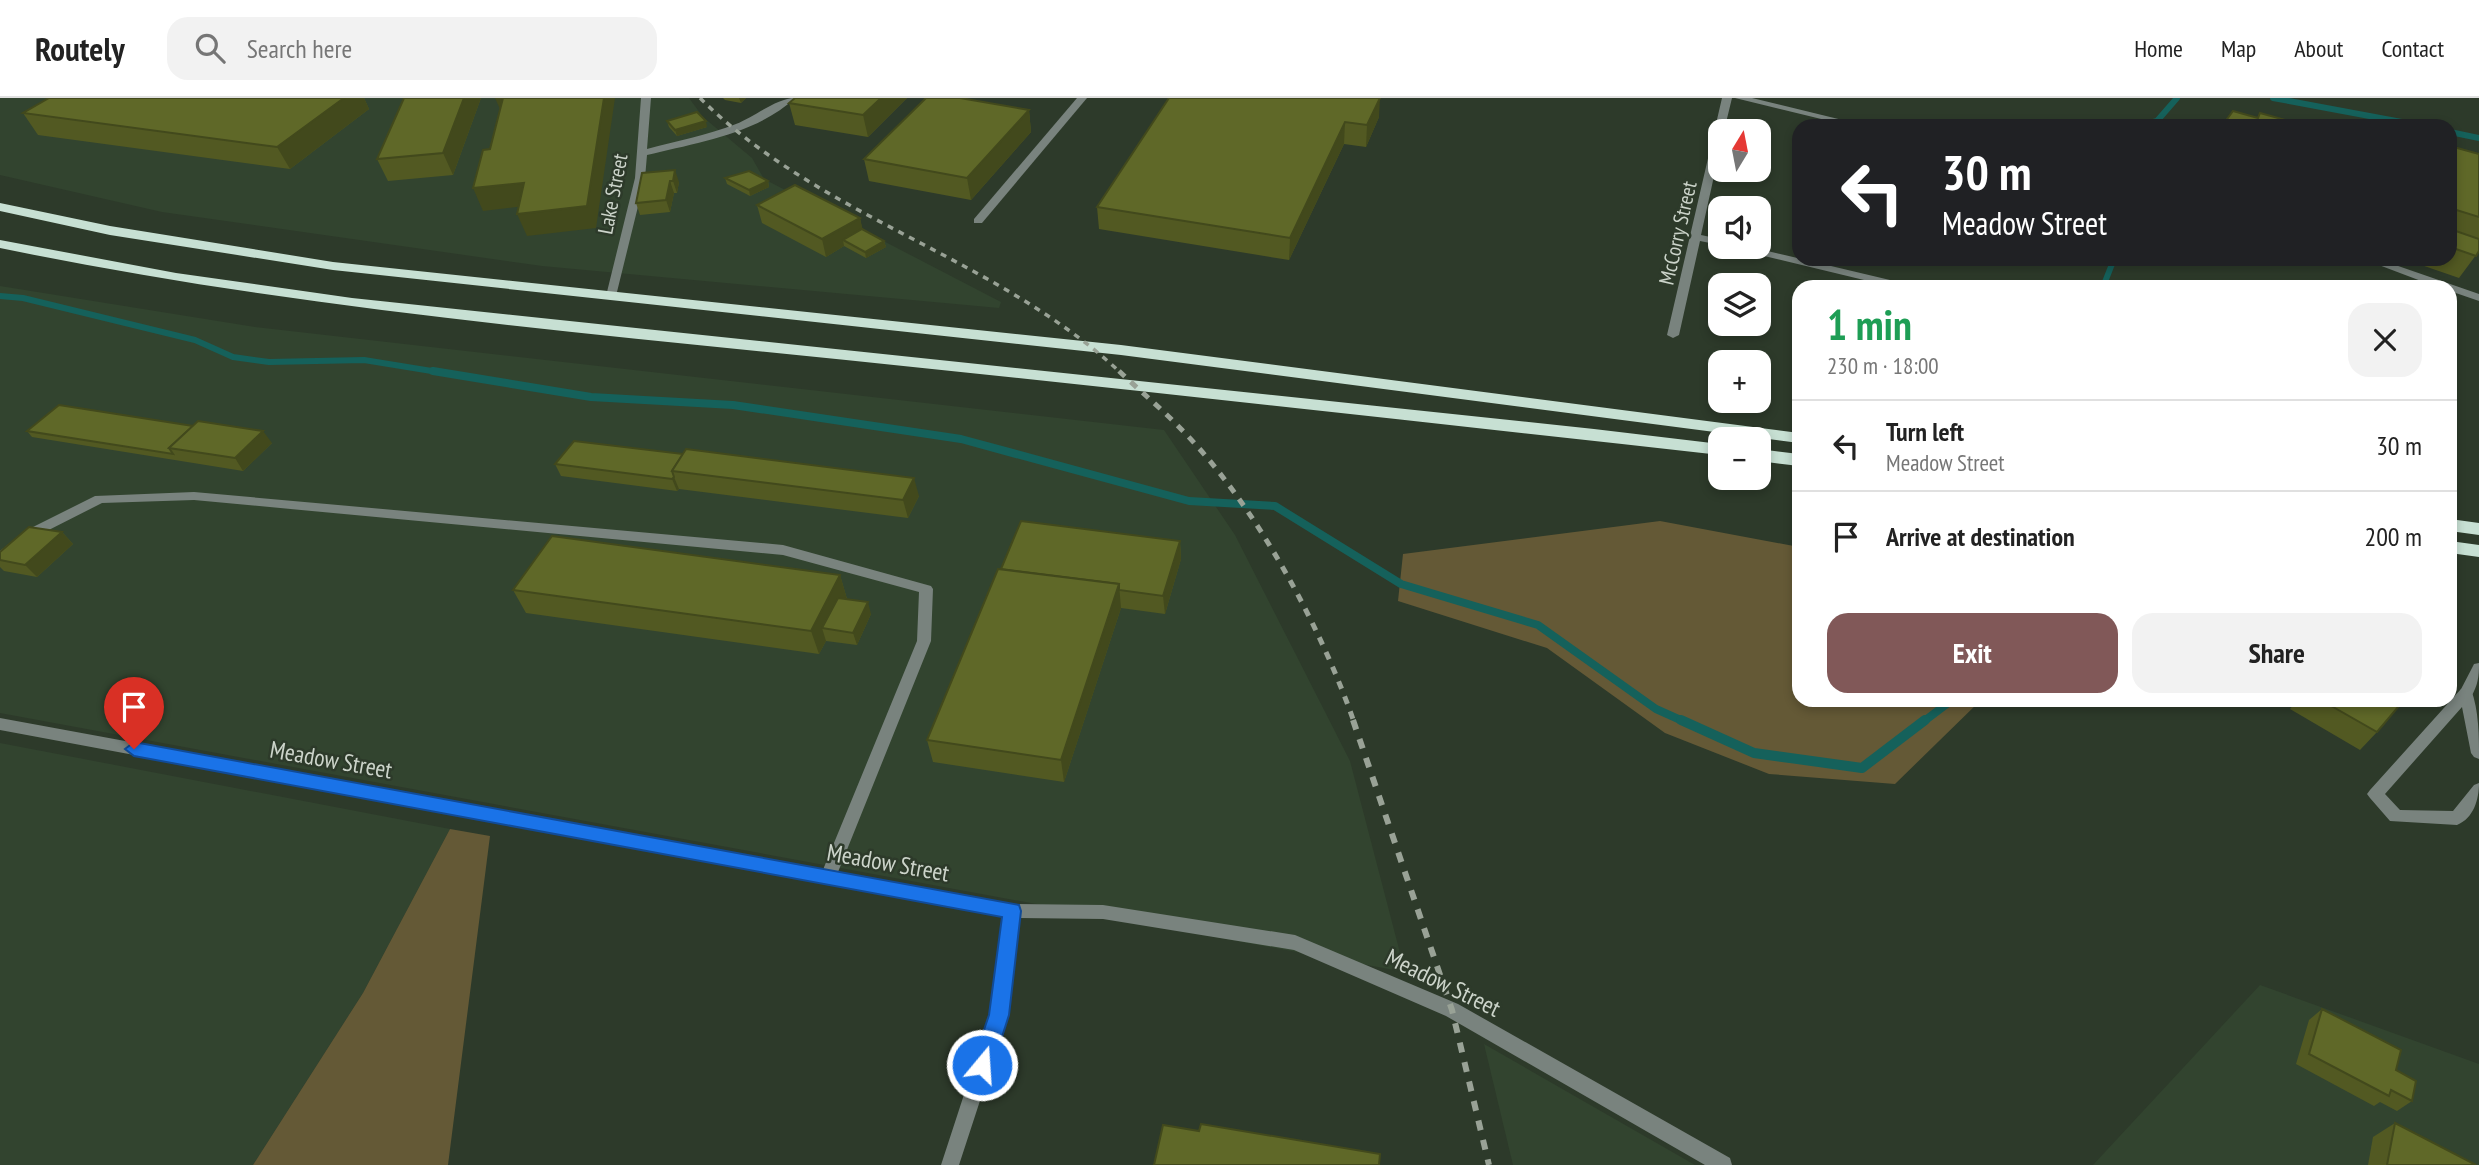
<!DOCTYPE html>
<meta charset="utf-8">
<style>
:root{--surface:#fff;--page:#f2f2f2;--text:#222;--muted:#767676;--line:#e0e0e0;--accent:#815858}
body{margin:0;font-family:"PT Sans Narrow",sans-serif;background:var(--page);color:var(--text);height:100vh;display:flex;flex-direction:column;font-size:26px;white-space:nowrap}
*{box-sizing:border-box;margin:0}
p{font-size:23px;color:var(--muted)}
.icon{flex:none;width:38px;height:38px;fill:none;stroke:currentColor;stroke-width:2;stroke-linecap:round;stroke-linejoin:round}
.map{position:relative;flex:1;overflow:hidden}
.sheet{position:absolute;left:1792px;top:182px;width:665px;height:427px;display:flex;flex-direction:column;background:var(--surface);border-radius:21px;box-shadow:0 4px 10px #0003}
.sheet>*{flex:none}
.top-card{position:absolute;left:1792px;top:21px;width:665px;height:147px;border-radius:21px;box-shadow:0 4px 10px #0003;background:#202124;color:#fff;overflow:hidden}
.needle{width:46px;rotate:10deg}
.controls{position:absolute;left:1708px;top:21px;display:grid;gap:14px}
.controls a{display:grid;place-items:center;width:63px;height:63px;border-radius:14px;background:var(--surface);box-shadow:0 4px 10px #0003;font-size:35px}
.pin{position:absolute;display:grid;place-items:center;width:60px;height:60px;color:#fff;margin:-72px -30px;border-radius:50% 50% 50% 0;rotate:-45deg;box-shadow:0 0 7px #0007}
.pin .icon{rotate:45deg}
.me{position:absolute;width:77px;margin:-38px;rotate:18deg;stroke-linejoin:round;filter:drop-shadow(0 0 5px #0008)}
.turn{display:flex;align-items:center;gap:24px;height:147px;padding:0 35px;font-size:32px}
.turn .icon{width:91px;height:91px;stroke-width:2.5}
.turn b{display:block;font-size:49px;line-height:60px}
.round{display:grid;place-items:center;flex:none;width:74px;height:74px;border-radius:21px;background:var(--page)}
.overview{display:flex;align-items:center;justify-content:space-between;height:119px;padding:0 35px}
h1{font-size:42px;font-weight:600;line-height:52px;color:#1e9e55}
.cta{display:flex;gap:14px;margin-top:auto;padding:14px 35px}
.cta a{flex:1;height:80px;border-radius:21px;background:var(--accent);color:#fff;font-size:28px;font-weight:600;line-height:80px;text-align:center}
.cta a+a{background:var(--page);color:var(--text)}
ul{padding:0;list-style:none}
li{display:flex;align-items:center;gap:21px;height:91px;padding:0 35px;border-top:2px solid var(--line)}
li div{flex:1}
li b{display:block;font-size:26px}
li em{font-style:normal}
header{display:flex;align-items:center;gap:42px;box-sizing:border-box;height:98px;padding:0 35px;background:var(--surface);border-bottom:2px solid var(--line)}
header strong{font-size:33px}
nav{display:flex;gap:38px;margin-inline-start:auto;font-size:24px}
.search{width:490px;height:63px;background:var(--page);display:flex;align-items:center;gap:18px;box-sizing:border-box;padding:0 24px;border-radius:21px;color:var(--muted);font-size:26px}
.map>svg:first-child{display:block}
.built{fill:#32442f}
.green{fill:#645936}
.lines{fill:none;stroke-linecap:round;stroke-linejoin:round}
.stream-far2{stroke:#15615b;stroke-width:6}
.stream-far1{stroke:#15615b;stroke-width:8}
.stream{stroke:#15615b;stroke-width:10}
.service{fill:#79837e;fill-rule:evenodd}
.minor{fill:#79837e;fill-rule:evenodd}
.trunk{fill:#c7e0d3;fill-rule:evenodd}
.rail-far2{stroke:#99a296;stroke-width:3.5;stroke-dasharray:6 6;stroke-linecap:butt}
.rail-far1{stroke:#99a296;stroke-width:5;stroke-dasharray:8 8;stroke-linecap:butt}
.rail{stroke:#99a296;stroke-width:6;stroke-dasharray:10 10;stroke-linecap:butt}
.wall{fill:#525922}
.shaded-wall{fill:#42491c}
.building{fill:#5f6828;stroke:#42491c;stroke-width:2}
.route{fill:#1a73e8;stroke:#114b97;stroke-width:2}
.labels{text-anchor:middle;stroke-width:5;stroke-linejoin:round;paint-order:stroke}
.far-street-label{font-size:21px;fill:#ccd4ca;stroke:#2d3a2a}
.street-label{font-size:24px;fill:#ccd4ca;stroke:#2d3a2a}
</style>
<header>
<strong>Routely</strong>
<div class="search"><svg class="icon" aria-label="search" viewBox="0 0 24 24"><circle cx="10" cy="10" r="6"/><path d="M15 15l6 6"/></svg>Search here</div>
<nav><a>Home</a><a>Map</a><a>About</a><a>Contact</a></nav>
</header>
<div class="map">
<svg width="2479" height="1067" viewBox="0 0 2479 1067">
<rect width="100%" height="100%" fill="#2d3a2a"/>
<g class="built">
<polygon points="0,0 689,0 703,19 752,60 764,81 1001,204 999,210 542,168 162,114 0,77"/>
<polygon points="0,188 255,229 1164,332 1235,437 1350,663 1405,874 0,615"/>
<polygon points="0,645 450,731 363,895 253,1067 0,1067"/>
<polygon points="2260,887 2479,966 2479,1067 2093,1067"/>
<polygon points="1484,946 1695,1067 1513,1067"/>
</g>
<g class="green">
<polygon points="1660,423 1799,449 1799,602 1981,602 1895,686 1769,676 1665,635 1547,550 1398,503 1403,456"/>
<polygon points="450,731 490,738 448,1067 253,1067 363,895"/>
</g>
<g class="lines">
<g class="stream-far2">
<polyline points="2273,0 2423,28"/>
<polyline points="2139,28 2157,23 2177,0"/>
<polyline points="2450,34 2479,40"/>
<polyline points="2103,189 2114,161"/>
<polyline points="0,198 23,200 195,242 233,259 269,264 364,262 444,275"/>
</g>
<g class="stream-far1">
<polyline points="433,273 591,299 733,307 961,341 1189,403 1275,408 1401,486 1538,527 1656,611 1685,624"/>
<polyline points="1923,624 1952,602"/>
</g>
<polyline class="stream" points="1681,622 1754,655 1862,670 1925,622"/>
<g class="service">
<polygon points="194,394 783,447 931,488 933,491 931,543 836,779 834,784 828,786 822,784 820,779 917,543 919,494 783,457 194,402 102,405 35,439 0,465 0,453 25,433 95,398"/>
<path d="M2466 589 2471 591C2479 613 2479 638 2479 661L2474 659 2471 655 2462 609 2385 696 2400 712 2453 713 2474 687 2479 685C2479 701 2474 720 2457 727L2390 723 2370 700 2367 696 2370 692 2461 591Z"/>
</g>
<g class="minor">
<path d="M641 0H651L647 51C677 43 707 37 736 26 754 19 777 0 795 0 757 36 695 45 647 57L645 80 616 198 611 201 606 198 635 80Z"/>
<polygon points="1077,0 1087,0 982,125 974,125 974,121"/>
<polygon points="1722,0 1732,0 1724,33 1720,33 1720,51 1701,137 1720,141 1720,147 1700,143 1679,237 1673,240 1667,237"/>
<polygon points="1735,0 1752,0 1867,28 1850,28"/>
<polygon points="1734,149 1751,149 1911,187 1912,189 1893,189 1735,151"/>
<polygon points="2363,161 2378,161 2479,196 2479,203 2450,193 2450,189 2437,189"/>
<path d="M2479 565C2479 579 2478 587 2471 599H2461L2459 595 2472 570 2474 566Z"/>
<polygon points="0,620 1012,806 1103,807 1295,837 1458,906 1730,1060 1732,1067 1705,1067 1446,918 1294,852 1103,821 1019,820 1008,917 959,1067 941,1067 990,917 1003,819 0,632"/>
</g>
<g class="trunk">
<polygon points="0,105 110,128 333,164 1121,247 1799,335 1799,345 1121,257 333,172 110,137 0,113"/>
<path d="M0 142 176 175 352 200 1594 331 1720 346V357C1429 325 1138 292 846 262 563 233 279 208 0 150Z"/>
<polygon points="1759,351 1799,356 1799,368 1759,363"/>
<polygon points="2450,421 2479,425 2479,437 2450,433"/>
<polygon points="2450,443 2479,447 2479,459 2450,455"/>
</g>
<path class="rail-far2" d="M700 0C820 120 997 159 1121 275"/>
<path class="rail-far1" d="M1119 273C1140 293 1162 311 1182 332 1254 405 1320 526 1354 624"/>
<polyline class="rail" points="1353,622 1452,912 1489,1067"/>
</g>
<g class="wall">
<polygon points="49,0 364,0 369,11 290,71 38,37 23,15"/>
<polygon points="481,0 453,77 388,83 377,61"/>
<polygon points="723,0 746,0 741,5 725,2"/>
<polygon points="795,0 907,0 868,39 795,27 789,5"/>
<polygon points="1169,0 1379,19 1366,49 1344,46 1289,162 1099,131 1097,109"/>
<polygon points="1029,12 1031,34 971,102 869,83 864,61"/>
<polygon points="667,23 707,29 677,38 669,29"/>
<polygon points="2450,48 2479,56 2479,153 2459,180 2404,161 2450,161"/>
<polygon points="642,75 679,84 677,95 674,95 670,114 640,117 636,105"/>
<polygon points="725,80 768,83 769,89 750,98 727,86"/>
<polygon points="757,107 860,120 862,131 884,143 886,149 866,160 844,148 826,159 762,125"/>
<polygon points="27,333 272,345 243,373 32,339"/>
<polygon points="574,343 919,398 908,420 679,391 677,393 561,378 555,366"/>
<polygon points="62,434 73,446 37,479 4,473 0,469 0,454"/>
<polygon points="1180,443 1181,461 1165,516 1121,510 1064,684 933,664 927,642 1001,471"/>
<polygon points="840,477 847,501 871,516 857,547 826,543 819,556 526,515 513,492"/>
<polygon points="2297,602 2404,602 2377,634 2360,652 2290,611"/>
<polygon points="2322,911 2396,972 2412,1003 2397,1013 2380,1004 2374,1008 2296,966 2309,922"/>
<polygon points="2395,1025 2476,1067 2368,1067 2373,1039"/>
</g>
<g class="shaded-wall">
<polygon points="344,0 364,0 369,11 290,71 277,49"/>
<polygon points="464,0 481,0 453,77 443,55"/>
<polygon points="495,0 504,0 504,20"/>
<polygon points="604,0 615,0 596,130 527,138 517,116"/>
<polygon points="739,0 746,0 741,5"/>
<polygon points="881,0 907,0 868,39 863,17"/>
<polygon points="1380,0 1379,19 1366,49 1367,27"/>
<polygon points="1029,12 1031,34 971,102 967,80"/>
<polygon points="706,23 707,29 677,38 675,32"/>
<polygon points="1345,24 1344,46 1289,162 1290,140"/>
<polygon points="675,72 679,84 677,95 673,83"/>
<polygon points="670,83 674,95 670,114 666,102"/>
<polygon points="768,83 769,89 750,98 749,92"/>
<polygon points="524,85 533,107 483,113 473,90"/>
<polygon points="860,120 864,137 843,142 844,148 826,159 822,141"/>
<polygon points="884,143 886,149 866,160 865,154"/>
<polygon points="263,333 272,345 243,373 235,360"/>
<polygon points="674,379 679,391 677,393 672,381"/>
<polygon points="914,380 919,398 908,420 903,402"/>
<polygon points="62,434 73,446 37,479 25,467"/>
<polygon points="1180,443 1181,461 1165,516 1163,498"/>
<polygon points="840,477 847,501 832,532 822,530 826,543 819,556 811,533"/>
<polygon points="1119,486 1121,510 1064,684 1061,662"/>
<polygon points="868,504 871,516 857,547 853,535"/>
</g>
<g class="building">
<polygon points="49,0 344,0 277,49 23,15"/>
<polygon points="404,0 464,0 443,55 377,61"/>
<polygon points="503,0 604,0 587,108 517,116 524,85 473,90 483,52 490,51"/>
<polygon points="795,0 881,0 863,17 789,5"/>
<polygon points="926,0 960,0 1029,12 967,80 864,61"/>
<polygon points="1169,0 1380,0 1367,27 1345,24 1290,140 1097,109"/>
<polygon points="2233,13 2258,20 2260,15 2307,28 2222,28"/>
<polygon points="697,14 706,23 675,32 667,23"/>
<polygon points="2450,48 2479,56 2479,119 2450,110"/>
<polygon points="675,72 673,83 670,83 666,102 636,105 642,75"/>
<polygon points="749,73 768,83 749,92 725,80"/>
<polygon points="795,87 860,120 822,141 757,107"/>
<polygon points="862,131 884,143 865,154 843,142"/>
<polygon points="2450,131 2479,141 2479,153 2476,158 2450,149"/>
<polygon points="59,307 193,328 169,350 173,356 27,333"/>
<polygon points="198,323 263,333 235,360 169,350"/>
<polygon points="574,343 683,356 672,373 674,379 672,381 555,366"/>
<polygon points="686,351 914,380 903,402 672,373"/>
<polygon points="1021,423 1180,443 1163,498 1119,492 1119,486 1001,471"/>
<polygon points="29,429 62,434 25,467 0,462 0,454"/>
<polygon points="552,438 840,477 811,533 513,492"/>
<polygon points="998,471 1119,486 1061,662 927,642"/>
<polygon points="838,500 868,504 853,535 822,530"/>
<polygon points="2321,602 2404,602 2377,634"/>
<polygon points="2322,911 2401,952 2396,972 2416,983 2412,1003 2391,992 2389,998 2309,956"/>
<polygon points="2395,1025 2476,1067 2387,1067"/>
<polygon points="1201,1026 1380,1056 1379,1067 1154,1067 1163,1027 1199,1033"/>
</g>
<polygon class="route" points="134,644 1019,807 1021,813 1009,917 993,967 990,974 982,977 975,974 972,967 989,917 1002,819 134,658 125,651"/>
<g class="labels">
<g class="far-street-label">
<text transform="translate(613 96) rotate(-79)" y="7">Lake Street</text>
<text transform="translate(1678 135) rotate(-77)" y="7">McCorry Street</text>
</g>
<g class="street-label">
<text transform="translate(331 662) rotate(10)" y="8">Meadow Street</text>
<text transform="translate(888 765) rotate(10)" y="8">Meadow Street</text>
<text transform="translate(1443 885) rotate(26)" y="8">Meadow Street</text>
</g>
</g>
</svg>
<div class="controls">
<a><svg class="needle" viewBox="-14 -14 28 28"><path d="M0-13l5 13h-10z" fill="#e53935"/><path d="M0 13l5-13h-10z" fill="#767676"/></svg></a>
<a><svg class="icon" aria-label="sound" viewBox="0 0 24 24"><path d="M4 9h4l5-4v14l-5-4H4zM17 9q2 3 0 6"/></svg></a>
<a><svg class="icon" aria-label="layers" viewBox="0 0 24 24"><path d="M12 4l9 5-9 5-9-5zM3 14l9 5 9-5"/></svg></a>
<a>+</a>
<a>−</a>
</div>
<div class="pin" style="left:134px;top:651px;background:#d93025"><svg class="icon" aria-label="arrive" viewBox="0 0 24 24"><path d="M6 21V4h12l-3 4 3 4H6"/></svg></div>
<svg class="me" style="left:982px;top:967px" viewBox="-20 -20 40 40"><circle r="17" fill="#1a73e8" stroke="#fff" stroke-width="3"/><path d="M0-11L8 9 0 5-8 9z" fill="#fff"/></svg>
<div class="top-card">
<div class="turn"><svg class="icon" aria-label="left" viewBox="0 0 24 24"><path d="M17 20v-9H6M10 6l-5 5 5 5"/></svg><div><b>30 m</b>Meadow Street</div></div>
</div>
<section class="sheet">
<div class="overview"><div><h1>1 min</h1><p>230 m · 18:00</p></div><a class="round"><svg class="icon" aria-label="close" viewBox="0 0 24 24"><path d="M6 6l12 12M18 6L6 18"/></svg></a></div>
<ul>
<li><svg class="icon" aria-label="left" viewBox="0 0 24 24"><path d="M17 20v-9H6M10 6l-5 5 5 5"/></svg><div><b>Turn left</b><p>Meadow Street</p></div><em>30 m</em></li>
<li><svg class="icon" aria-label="arrive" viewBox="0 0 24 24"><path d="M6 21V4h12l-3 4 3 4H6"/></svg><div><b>Arrive at destination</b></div><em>200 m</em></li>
</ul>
<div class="cta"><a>Exit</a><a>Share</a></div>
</section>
</div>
